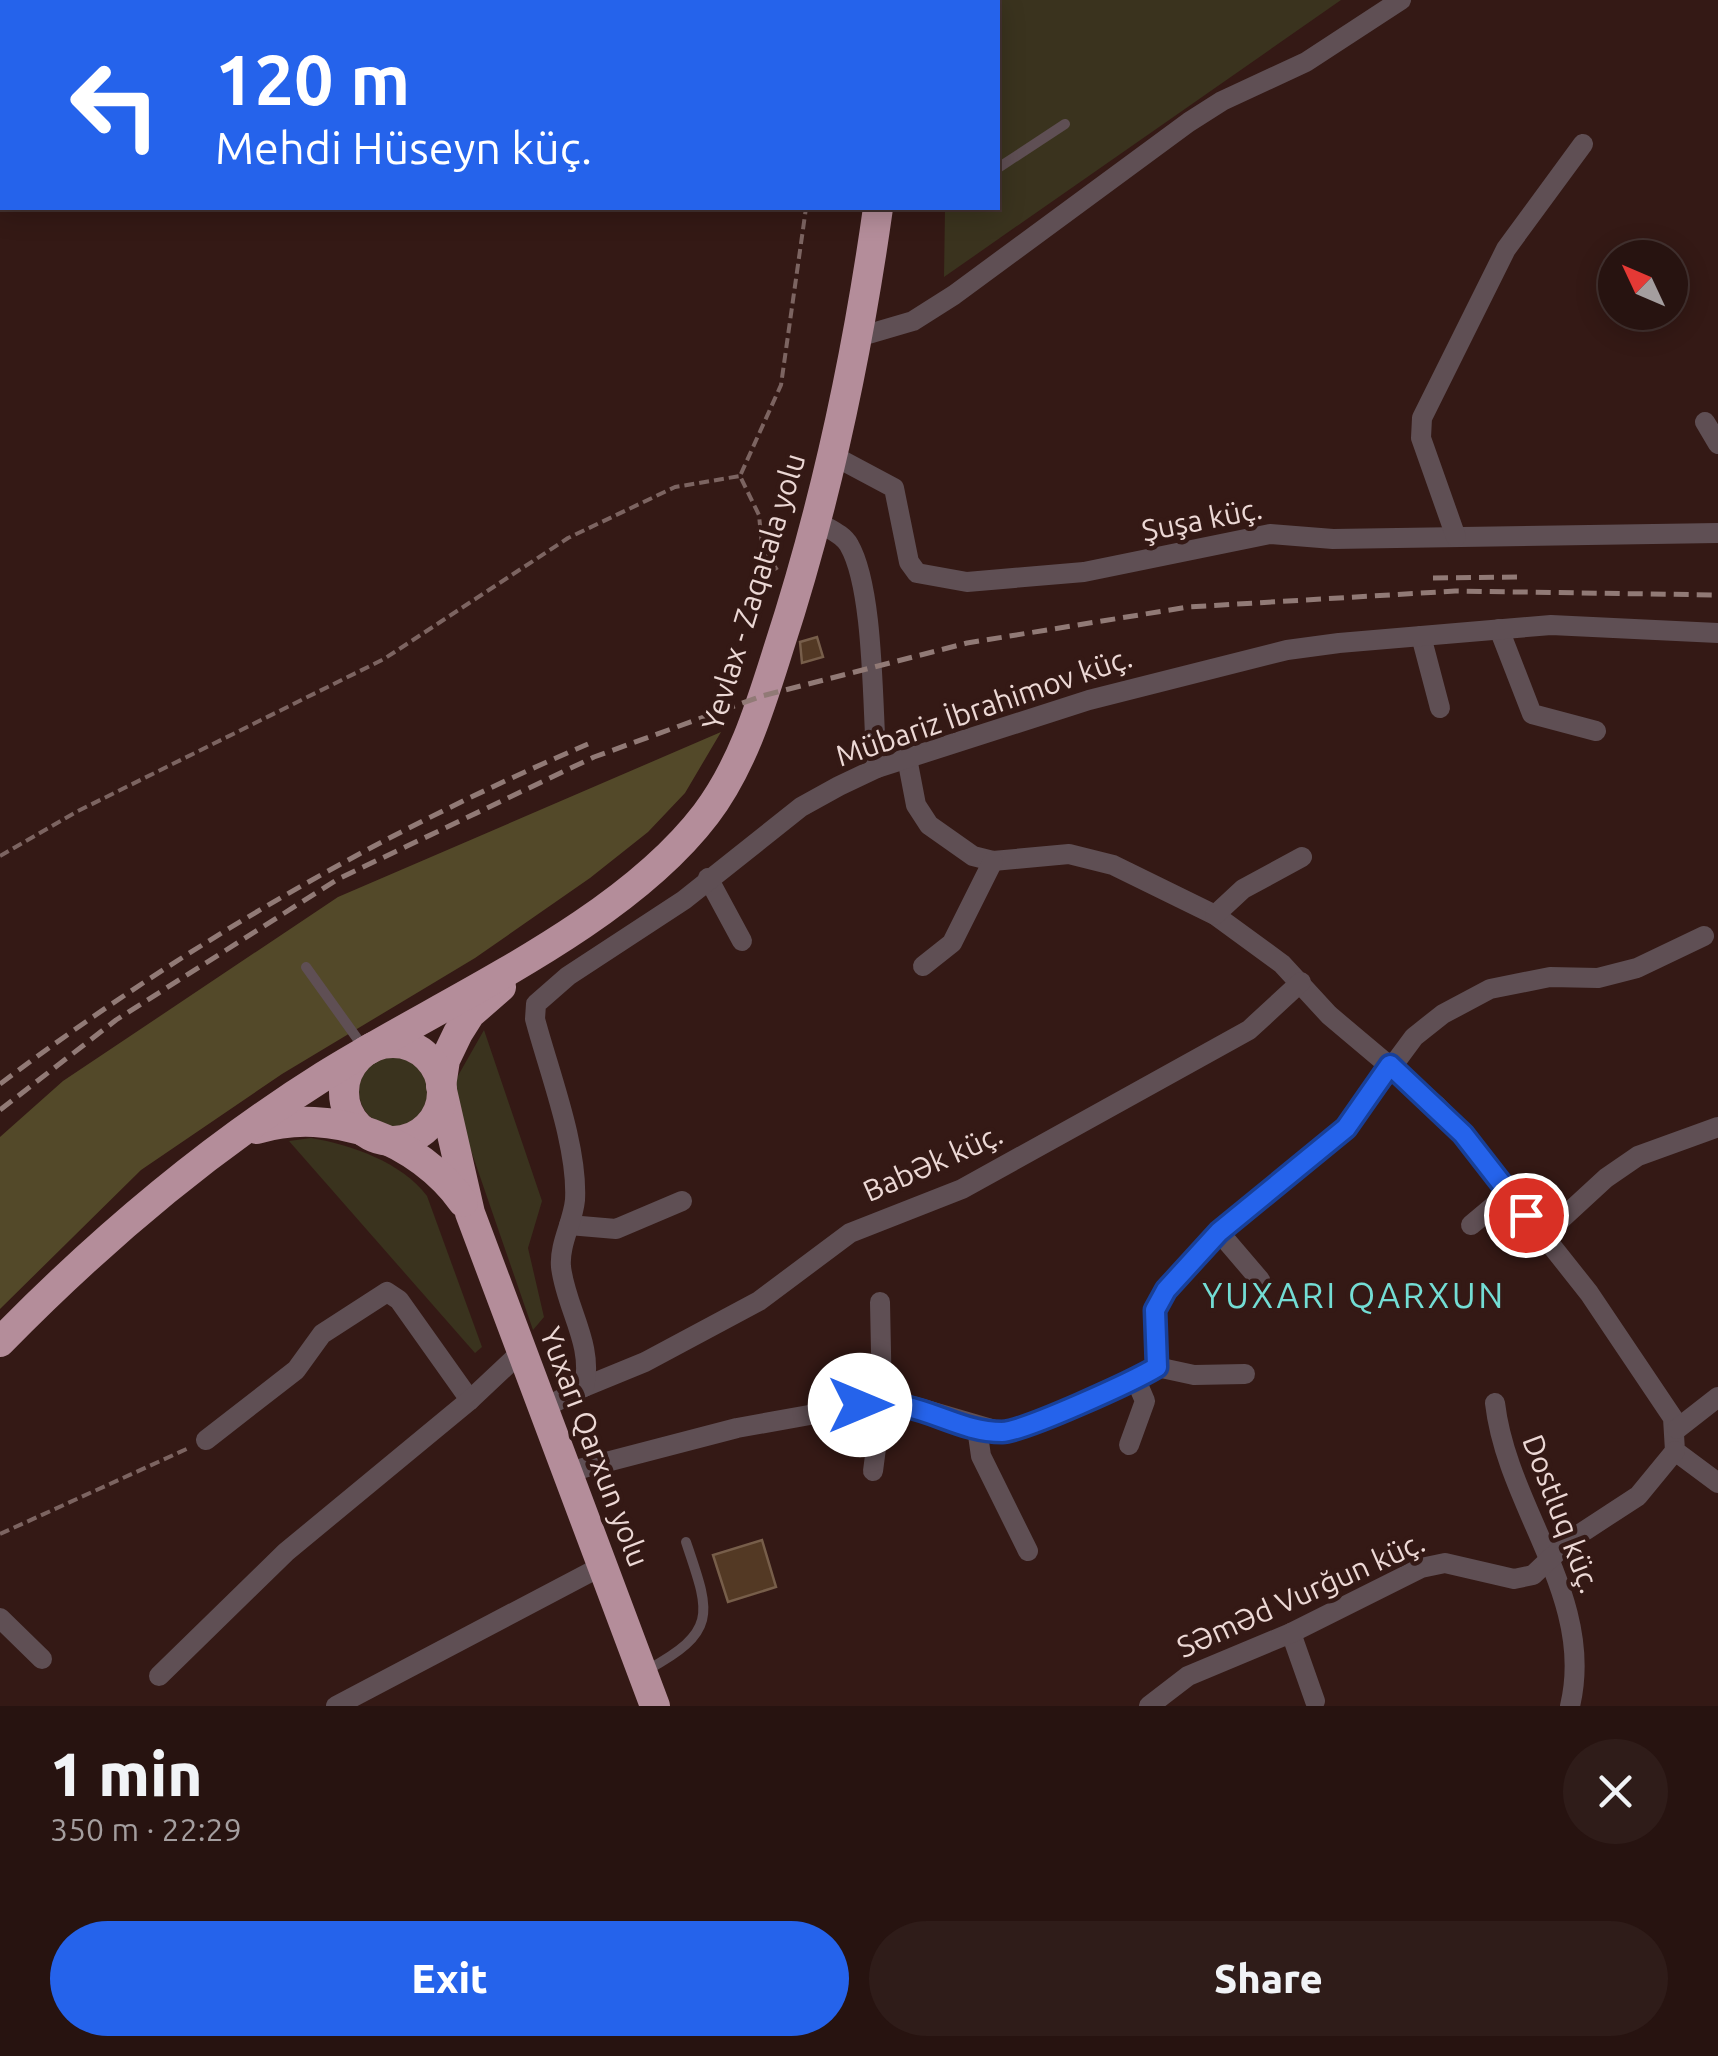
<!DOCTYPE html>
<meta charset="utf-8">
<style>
:root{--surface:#271310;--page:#2f1c19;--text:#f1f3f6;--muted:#a49e9f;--line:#433230;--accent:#2563eb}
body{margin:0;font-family:Ubuntu,sans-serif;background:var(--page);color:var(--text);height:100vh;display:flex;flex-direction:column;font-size:38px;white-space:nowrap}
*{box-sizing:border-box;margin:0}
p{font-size:32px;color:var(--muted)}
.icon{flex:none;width:55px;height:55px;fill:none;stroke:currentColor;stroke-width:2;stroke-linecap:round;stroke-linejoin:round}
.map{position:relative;height:1706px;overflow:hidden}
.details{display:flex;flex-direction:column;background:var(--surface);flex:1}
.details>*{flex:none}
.hud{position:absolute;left:0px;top:0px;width:1000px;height:210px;box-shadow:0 5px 25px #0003,0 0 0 2px var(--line);background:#2563eb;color:#fff;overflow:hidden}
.needle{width:65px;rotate:314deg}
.tools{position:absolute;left:1598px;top:240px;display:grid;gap:20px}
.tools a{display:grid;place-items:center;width:90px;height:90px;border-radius:50%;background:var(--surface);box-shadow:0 5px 25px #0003,0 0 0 2px var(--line);font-size:50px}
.pin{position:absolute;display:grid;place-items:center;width:85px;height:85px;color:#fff;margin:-42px;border:5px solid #fff;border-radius:50%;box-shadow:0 2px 10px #0007}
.me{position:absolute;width:110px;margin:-55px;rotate:90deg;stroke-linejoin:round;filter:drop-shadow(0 0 8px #0008)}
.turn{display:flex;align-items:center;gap:35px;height:210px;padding:0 50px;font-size:45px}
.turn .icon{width:130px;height:130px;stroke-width:2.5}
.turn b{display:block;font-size:70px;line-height:85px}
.round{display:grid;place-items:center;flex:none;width:105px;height:105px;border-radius:52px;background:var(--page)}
.head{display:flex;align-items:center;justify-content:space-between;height:170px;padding:0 50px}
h1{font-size:60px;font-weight:800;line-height:75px}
.button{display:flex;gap:20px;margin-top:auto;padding:20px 50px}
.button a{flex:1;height:115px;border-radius:60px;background:var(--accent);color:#fff;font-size:40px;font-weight:800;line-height:115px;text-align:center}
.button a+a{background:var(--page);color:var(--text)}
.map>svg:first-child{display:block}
.green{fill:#3a331e}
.forest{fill:#534929}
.building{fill:#533924;stroke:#775e4a;stroke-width:2.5}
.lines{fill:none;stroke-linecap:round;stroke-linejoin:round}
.path{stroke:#7c6461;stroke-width:4;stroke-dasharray:10 5;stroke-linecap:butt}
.lane{stroke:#5f4f54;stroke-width:10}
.street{stroke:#5f4f54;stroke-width:20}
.highway{stroke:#b48d9a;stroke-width:30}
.rail{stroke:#917a76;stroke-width:5;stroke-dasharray:15 8;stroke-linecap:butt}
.route-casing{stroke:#184099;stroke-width:25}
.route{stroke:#2563eb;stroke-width:18}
.labels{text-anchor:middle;stroke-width:9;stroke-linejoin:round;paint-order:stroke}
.street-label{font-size:30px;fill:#ecd8d5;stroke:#341915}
.quarter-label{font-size:35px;letter-spacing:2.5px;fill:#73ddd4;stroke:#341915}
</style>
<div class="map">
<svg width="1718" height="1706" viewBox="0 0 1718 1706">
<rect width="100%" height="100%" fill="#341915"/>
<g class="green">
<polygon points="955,0 1341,0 944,277 945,208 998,208 998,2"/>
<polygon points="484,1030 542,1201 528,1248 544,1317 533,1330 457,1110 455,1081"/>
<circle cx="395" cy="1091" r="36"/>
<path d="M311 1138C352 1145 401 1162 427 1196L482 1347 475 1353 289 1141Z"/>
</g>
<polygon class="forest" points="721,732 685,793 648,832 590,878 475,958 282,1074 141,1170 0,1309 0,1137 63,1081 338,897"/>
<g class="building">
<polygon points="817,637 823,657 802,663 800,642"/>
<polygon points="762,1540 776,1587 728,1602 713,1555"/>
</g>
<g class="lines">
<g class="path">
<polyline points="836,2 836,0"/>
<polyline points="777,570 762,546 759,515 740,476 781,385 806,208"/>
<polyline points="0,856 76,812 384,659 568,538 675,487 740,476"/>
<polyline points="0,1534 191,1447"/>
</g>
<g class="lane">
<polyline points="998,168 1065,124"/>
<polyline points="306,967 364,1048"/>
<path d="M647 1670C719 1631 710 1613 686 1542"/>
</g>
<g class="street">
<polyline points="855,338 913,321 954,295 1189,122 1222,101 1306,62 1401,0"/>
<polyline points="1705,422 1718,444"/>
<polyline points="834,456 894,488 909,562 917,573 967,582 1084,572 1270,534 1333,539 1718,533"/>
<path d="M818 522C829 529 843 534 849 545 875 590 872 713 877 768"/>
<polyline points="1456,537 1421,438 1422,418 1506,249 1583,144"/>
<polyline points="1499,629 1532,714 1596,731"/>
<polyline points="1421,636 1440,708"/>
<polyline points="907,758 916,805 929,825 973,856 993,861 1069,854 1113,865 1215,915 1282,964 1329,1015 1437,1106 1463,1134 1589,1293 1673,1418 1675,1451 1718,1483"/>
<polyline points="708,878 742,941"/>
<polyline points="1215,915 1243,889 1302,857"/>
<polyline points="923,966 952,943 993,861"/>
<polyline points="569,1225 616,1229 682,1201"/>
<polyline points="1471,1225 1508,1194"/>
<polyline points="1219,1232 1260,1280"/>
<polyline points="1543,1236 1606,1178 1638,1156 1718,1127"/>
<polyline points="1157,1367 1194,1375 1245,1374"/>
<polyline points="584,1387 645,1362 759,1301 850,1233 962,1189 1249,1030 1301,982"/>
<path d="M1495 1403C1507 1508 1596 1598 1570 1706"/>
<path d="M542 1409 584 1387C594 1344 566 1309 561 1267 559 1244 573 1222 575 1200 578 1146 549 1072 535 1019L536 1004 568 976 684 900 801 807 839 786 877 768 1089 700 1287 650 1339 643 1551 625 1718 633"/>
<polyline points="977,1428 981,1456 1028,1551"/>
<polyline points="1677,1429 1718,1397"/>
<polyline points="206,1440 296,1370 322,1334 387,1292 399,1300 470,1400"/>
<polyline points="1129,1445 1145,1401 1136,1380"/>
<polyline points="873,1471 882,1402 880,1302"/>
<polyline points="568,1472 737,1428 882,1402 913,1406 1002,1432 1026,1427 1157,1367 1155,1309 1166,1290 1219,1232 1346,1129 1414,1037 1443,1014 1490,989 1550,977 1598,978 1637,968 1704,936"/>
<polyline points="0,1618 42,1659"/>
<polyline points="1291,1633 1315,1701"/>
<polyline points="159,1676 286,1552 470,1400 520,1353"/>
<polyline points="336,1706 602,1566"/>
<polyline points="1149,1706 1188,1676 1291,1633 1421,1568 1445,1563 1514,1579 1533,1575 1569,1541 1638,1496 1675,1451"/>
</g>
<g class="highway">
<polyline points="906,2 906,0"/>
<polyline points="501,987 470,1014 458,1033 445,1060 441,1086 470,1213 655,1706"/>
<circle cx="393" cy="1092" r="49"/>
<path d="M257 1129C331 1106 419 1140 463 1202"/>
<path d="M0 1342C98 1242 206 1150 324 1076 444 1001 621 926 706 814 743 765 761 704 779 647 826 503 857 357 878 208"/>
</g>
<g class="rail">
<polyline points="1433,578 1518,577"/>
<path d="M0 1084C183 946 378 834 588 744"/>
<polyline points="0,1110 116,1020 338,879 594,757 762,696 967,643 1188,607 1455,591 1718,595"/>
</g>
</g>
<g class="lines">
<g class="route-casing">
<path id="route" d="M860 1405C919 1396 952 1432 1002 1432 1025 1431 1134 1381 1157 1367L1155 1310 1166 1290 1219 1232 1346 1128 1390 1065 1463 1134 1526 1215"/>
</g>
<use href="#route" class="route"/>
</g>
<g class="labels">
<g class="street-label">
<text transform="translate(1202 520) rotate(-11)" y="10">Şuşa küç.</text>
<text transform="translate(754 592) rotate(-73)" y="10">Yevlax - Zaqatala yolu</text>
<text transform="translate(984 707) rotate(-19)" y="10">Mübariz İbrahimov küç.</text>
<text transform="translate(933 1163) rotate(-24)" y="10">Babək küç.</text>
<text transform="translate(594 1447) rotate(69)" y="10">Yuxarı Qarxun yolu</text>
<text transform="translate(1561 1514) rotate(69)" y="10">Dostluq küç.</text>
<text transform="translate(1301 1595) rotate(-24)" y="10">Səməd Vurğun küç.</text>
</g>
<g class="quarter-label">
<text x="1354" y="1308">YUXARI QARXUN</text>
</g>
</g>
</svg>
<div class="tools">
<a><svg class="needle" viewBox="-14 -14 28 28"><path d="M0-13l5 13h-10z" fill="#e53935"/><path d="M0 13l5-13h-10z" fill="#a49e9f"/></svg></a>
</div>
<div class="pin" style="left:1526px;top:1215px;background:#d93025"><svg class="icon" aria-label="arrive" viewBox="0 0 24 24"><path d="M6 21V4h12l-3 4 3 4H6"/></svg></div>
<svg class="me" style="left:860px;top:1405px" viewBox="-20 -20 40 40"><circle r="19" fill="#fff"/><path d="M0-13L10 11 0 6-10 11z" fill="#2563eb"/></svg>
<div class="hud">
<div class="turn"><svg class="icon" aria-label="left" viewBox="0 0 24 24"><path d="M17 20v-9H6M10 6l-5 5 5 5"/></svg><div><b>120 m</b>Mehdi Hüseyn küç.</div></div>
</div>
</div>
<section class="details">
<div class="head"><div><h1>1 min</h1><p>350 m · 22:29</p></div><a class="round"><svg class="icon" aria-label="close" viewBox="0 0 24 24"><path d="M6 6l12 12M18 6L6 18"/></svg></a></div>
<div class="button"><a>Exit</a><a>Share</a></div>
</section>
